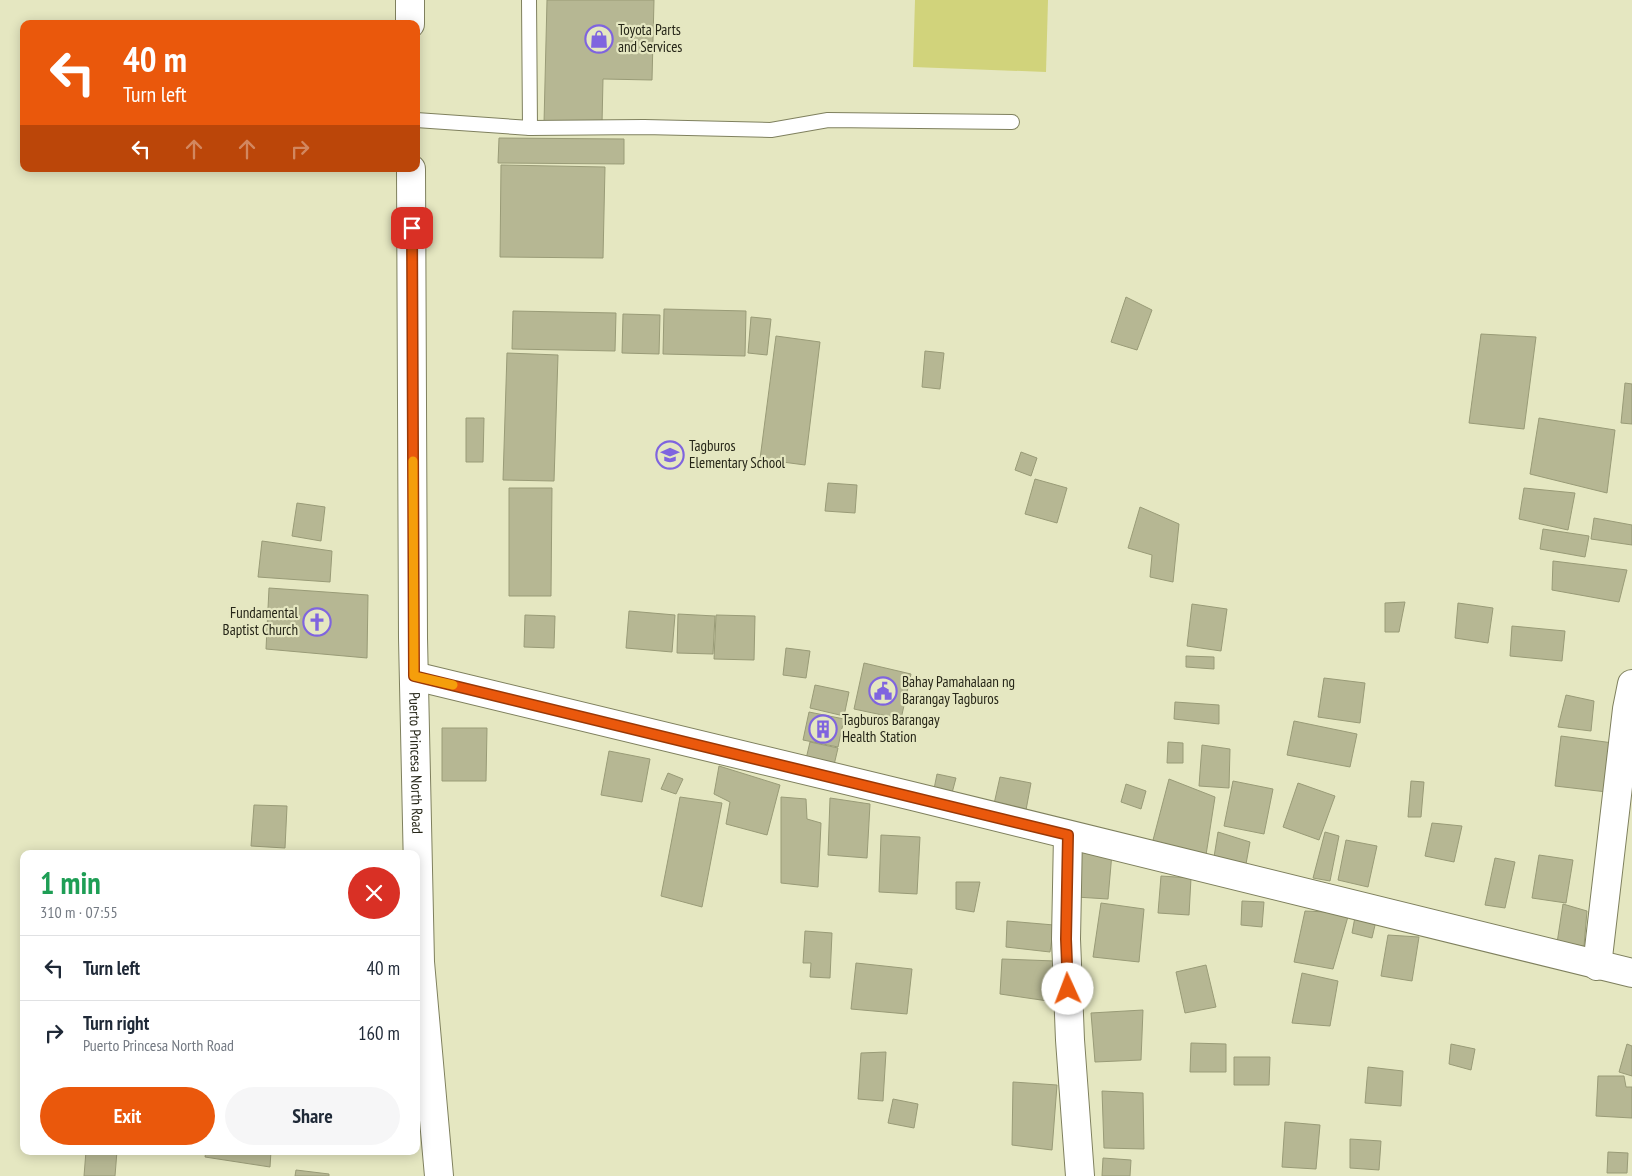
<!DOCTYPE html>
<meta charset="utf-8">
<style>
:root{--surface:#fff;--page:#f6f6f7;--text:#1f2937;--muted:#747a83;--line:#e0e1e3;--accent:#ea580c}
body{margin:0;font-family:"PT Sans Narrow",sans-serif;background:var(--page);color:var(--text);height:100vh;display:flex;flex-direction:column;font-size:19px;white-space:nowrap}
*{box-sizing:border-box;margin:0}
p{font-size:16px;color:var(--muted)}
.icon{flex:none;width:28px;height:28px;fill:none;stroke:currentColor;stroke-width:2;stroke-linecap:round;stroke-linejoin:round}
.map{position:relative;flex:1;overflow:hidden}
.side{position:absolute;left:20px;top:850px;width:400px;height:305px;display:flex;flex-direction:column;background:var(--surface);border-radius:10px;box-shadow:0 2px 12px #0003}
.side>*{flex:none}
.top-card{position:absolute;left:20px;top:20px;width:400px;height:152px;border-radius:10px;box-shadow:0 2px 12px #0003;background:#ea580c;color:#fff;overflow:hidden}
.pin{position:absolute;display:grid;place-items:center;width:42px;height:42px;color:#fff;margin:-21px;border-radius:10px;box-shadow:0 2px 8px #0006}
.me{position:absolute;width:55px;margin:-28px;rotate:358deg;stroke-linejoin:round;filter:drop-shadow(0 0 4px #0008)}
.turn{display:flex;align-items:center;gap:18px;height:105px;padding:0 20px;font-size:22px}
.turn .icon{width:65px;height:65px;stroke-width:2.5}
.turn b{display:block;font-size:35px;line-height:42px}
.lanes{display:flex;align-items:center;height:48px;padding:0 20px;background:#0003;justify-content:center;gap:25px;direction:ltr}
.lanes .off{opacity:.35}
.round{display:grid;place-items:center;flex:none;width:52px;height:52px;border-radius:26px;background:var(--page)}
.summary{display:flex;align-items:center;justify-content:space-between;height:85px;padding:0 20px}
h1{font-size:30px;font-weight:600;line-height:38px;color:#1e9e55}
.action{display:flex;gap:10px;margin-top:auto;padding:10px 20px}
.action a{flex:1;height:58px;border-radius:30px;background:var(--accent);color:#fff;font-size:20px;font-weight:600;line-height:58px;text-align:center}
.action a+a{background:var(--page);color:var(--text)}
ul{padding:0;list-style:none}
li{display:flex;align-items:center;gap:15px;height:65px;padding:0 20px;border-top:1px solid var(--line)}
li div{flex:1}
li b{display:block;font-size:19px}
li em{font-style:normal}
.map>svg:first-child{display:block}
.green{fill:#d1d37b}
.building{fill:#b6b793;stroke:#999b77}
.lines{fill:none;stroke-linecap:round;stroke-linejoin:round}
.lane-casing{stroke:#7f805e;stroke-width:16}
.street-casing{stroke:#7f805e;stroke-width:30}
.primary-casing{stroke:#7f805e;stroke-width:30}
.lane{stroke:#fff;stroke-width:14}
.street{stroke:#fff;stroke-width:28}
.primary{stroke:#fff;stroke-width:28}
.route-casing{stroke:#983908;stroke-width:12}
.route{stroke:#ea580c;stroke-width:9}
.slow{stroke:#f59e0b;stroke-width:9}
.labels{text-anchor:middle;stroke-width:4.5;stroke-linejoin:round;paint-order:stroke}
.poi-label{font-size:15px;fill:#262618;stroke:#e5e7c1;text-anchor:start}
.street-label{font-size:15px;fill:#262618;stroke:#e5e7c1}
</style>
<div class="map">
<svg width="1632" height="1176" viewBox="0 0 1632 1176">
<rect width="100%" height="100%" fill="#e5e7c1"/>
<polygon class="green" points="915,0 1048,0 1046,72 913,67"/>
<g class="building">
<polygon points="547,0 654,0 652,80 603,79 602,124 544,123"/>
<polygon points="499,138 624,139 624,164 498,163"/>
<polygon points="501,165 605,167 603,258 500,257"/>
<polygon points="1126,297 1152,310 1137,350 1111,342"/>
<polygon points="664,309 746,311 745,356 663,354"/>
<polygon points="513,311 616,313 615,351 512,349"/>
<polygon points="623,314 660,315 659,354 622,353"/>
<polygon points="751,317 771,319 767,355 748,353"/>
<polygon points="1481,334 1536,337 1524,429 1469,423"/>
<polygon points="776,336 820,342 805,465 760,459"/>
<polygon points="925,351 944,353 940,389 922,387"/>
<polygon points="507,353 558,355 554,481 503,480"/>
<polygon points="1625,383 1632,384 1632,424 1621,423"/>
<polygon points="466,418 484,418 483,462 466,462"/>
<polygon points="1539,418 1615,430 1607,493 1530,474"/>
<polygon points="1021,452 1037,458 1031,476 1015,470"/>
<polygon points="1035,479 1067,488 1057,523 1025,514"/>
<polygon points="828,483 857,485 855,513 825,511"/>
<polygon points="509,488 552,488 551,596 509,596"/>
<polygon points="1524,488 1575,493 1568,530 1519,519"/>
<polygon points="297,503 325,507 321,541 292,536"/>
<polygon points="1140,507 1179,524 1173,582 1150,577 1152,555 1128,548"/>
<polygon points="1594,518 1632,525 1632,545 1591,539"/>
<polygon points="1543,529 1589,536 1585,557 1540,549"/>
<polygon points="262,541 332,551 330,582 258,577"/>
<polygon points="1553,561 1627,570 1619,602 1552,590"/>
<polygon points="269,588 368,595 367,658 266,649"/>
<polygon points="1405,602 1399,632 1385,632 1385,603"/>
<polygon points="1458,603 1493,608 1488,643 1455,638"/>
<polygon points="1192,604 1227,609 1221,651 1187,646"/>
<polygon points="629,611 675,615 672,652 626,648"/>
<polygon points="678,614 715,616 713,654 677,653"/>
<polygon points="525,615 555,616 554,648 524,647"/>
<polygon points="716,615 755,616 754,660 714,659"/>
<polygon points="1512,626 1565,631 1562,661 1510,656"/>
<polygon points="786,648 810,651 806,678 783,675"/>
<polygon points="1186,656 1214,657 1214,669 1186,667"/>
<polygon points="864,663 911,674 901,719 854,709"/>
<polygon points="1324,678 1365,683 1360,723 1318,717"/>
<polygon points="815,685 849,692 844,716 810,708"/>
<polygon points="1566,695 1594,701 1591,731 1558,727"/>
<polygon points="1175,702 1219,705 1219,724 1174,719"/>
<polygon points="809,712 844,719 838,747 803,740"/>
<polygon points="1294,721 1357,734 1350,767 1287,755"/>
<polygon points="442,728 487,728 486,781 442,781"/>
<polygon points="1561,736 1613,743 1607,792 1555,786"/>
<polygon points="810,742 838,748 834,765 806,759"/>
<polygon points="1168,742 1183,743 1183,763 1167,763"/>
<polygon points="1202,745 1230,749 1229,788 1199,786"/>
<polygon points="609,751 650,759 642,802 601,795"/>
<polygon points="719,766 780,785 767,835 726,824 730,802 714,794"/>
<polygon points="668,773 683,779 676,794 661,789"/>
<polygon points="937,774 956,778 952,793 934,789"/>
<polygon points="1000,777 1031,783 1026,810 994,804"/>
<polygon points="1169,779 1215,797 1206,855 1152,844"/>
<polygon points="1233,781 1273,789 1264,834 1224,826"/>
<polygon points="1411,781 1424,782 1421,817 1408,817"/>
<polygon points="1298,783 1335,796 1319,840 1283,827"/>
<polygon points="1126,784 1146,791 1141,809 1121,802"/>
<polygon points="680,797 722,803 702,907 661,896"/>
<polygon points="781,797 806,799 807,819 821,823 818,887 781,883"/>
<polygon points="830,798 870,804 867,858 828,855"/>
<polygon points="254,805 287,806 285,848 251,846"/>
<polygon points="1432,823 1462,826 1454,862 1425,856"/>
<polygon points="1218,832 1250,842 1246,864 1214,857"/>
<polygon points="1325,832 1339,836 1330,881 1313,878"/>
<polygon points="881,835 920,837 917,894 879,892"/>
<polygon points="1346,840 1377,846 1368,887 1338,880"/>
<polygon points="1079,851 1112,853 1108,899 1076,897"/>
<polygon points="1539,855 1573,860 1566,903 1532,898"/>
<polygon points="1495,858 1515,862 1505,908 1485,905"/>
<polygon points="1161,876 1191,878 1189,915 1158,913"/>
<polygon points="956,882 980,882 974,912 956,909"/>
<polygon points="1242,901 1264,902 1262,927 1241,925"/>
<polygon points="1101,903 1144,909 1139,962 1093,957"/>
<polygon points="1563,904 1587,911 1584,946 1557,943"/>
<polygon points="1305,911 1349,913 1333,969 1294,962"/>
<polygon points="1355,917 1376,921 1372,938 1352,933"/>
<polygon points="1007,921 1054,925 1050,952 1006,947"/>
<polygon points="805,931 832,933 830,978 810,977 811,963 803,963"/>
<polygon points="1388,935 1419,937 1412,981 1381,976"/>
<polygon points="1002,959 1055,961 1048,1001 1000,994"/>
<polygon points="856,963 912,969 907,1014 851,1009"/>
<polygon points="1206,965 1216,1007 1185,1013 1176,972"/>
<polygon points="1302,973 1338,981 1330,1026 1292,1023"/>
<polygon points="1143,1010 1141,1060 1095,1062 1091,1013"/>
<polygon points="1191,1043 1226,1044 1226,1072 1190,1072"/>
<polygon points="1451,1044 1475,1049 1471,1070 1449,1064"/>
<polygon points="1627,1044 1632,1046 1632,1076 1619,1072"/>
<polygon points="886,1052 883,1101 858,1099 861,1053"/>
<polygon points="1234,1057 1270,1057 1269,1085 1234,1085"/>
<polygon points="1368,1067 1403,1071 1401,1106 1365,1103"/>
<polygon points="1598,1076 1624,1076 1626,1087 1632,1087 1632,1118 1596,1116"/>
<polygon points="1013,1082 1057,1085 1052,1150 1012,1145"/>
<polygon points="1102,1091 1143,1093 1144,1149 1104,1148"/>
<polygon points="893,1099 918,1104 914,1128 888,1123"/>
<polygon points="1285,1122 1320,1125 1316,1169 1282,1167"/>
<polygon points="1350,1139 1381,1141 1379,1170 1350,1168"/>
<polygon points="86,1151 117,1151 115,1176 84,1176"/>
<polygon points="206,1151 271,1151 270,1167 205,1157"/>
<polygon points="1608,1152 1628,1153 1627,1173 1607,1173"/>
<polygon points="1103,1158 1131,1160 1130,1176 1102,1176"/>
<polygon points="296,1170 329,1174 329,1176 295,1176"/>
</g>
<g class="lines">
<g class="lane-casing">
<g id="lane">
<polyline points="529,0 530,128"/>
<polyline points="416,120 530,128 644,127 771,130 828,120 1012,122"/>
</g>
</g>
<g class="street-casing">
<g id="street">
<polyline points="414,676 912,796 1632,973"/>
<polyline points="1068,835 1066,939 1070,1040 1080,1176"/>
<polyline points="1597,966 1627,709 1632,684"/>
</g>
</g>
<g class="primary-casing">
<g id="primary">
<polyline points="410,0 410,24"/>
<path id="s1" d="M411 169 413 638 420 962 439 1176"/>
</g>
</g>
<use href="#lane" class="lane"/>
<use href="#street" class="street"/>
<use href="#primary" class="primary"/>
</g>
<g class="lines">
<g class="route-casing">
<polyline id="route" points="412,228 414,676 1068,835 1066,939 1068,989"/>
</g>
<use href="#route" class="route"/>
<polyline class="slow" points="413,461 414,676 453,685"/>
</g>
<defs>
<g id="shop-ring" transform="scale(1.4375)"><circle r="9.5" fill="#e5e7c1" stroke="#7f64df" stroke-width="1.5"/><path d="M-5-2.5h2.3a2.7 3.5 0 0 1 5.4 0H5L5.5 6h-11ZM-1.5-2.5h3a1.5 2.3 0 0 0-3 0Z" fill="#7f64df"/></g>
<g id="school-ring" transform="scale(1.4375)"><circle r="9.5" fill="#e5e7c1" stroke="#7f64df" stroke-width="1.5"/><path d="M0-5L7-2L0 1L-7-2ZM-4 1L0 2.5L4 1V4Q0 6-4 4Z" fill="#7f64df"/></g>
<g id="church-ring" transform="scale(1.4375)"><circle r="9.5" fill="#e5e7c1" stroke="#7f64df" stroke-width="1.5"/><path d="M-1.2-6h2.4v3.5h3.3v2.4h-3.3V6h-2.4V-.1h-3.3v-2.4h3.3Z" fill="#7f64df"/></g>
<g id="civic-ring" transform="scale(1.4375)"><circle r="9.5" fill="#e5e7c1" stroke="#7f64df" stroke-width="1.5"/><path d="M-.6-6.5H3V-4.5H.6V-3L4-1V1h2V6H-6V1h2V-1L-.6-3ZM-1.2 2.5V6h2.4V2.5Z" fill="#7f64df"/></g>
<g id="building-ring" transform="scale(1.4375)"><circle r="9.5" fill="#e5e7c1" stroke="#7f64df" stroke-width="1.5"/><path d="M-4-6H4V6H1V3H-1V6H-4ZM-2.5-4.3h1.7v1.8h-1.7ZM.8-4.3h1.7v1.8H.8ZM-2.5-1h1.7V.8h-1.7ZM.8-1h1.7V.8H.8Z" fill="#7f64df"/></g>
</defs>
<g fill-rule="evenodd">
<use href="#shop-ring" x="599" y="39"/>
<use href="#school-ring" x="670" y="455"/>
<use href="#church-ring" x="317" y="622"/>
<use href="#civic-ring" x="883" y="691"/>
<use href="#building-ring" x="823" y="729"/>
</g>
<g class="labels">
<g class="poi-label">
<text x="618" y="35">Toyota Parts<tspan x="618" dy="17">and Services</tspan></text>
<text x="689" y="451">Tagburos<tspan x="689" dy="17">Elementary School</tspan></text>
<text x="298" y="618" text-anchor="end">Fundamental<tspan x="298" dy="17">Baptist Church</tspan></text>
<text x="902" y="687">Bahay Pamahalaan ng<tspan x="902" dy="17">Barangay Tagburos</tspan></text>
<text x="842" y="725">Tagburos Barangay<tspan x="842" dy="17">Health Station</tspan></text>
</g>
<g class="street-label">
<text dy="5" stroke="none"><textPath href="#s1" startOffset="594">Puerto Princesa North Road</textPath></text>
</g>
</g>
</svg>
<div class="pin" style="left:412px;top:228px;background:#d93025"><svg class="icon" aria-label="arrive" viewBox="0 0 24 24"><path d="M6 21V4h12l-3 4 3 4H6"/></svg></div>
<svg class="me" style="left:1068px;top:989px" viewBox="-20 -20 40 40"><circle r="19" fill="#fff"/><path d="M0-13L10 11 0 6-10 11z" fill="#ea580c"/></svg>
<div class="top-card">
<div class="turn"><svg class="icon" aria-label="left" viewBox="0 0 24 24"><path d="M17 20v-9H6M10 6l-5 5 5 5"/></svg><div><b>40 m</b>Turn left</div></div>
<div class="lanes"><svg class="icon" aria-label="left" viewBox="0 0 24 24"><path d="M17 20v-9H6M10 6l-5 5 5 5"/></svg><svg class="icon off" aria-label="ahead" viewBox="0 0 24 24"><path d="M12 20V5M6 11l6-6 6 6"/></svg><svg class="icon off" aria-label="ahead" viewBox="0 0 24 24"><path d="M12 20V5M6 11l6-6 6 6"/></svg><svg class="icon off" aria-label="right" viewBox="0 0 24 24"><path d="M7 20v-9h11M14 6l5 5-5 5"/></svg></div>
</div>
<section class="side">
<div class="summary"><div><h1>1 min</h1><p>310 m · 07:55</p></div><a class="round" style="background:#d93025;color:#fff"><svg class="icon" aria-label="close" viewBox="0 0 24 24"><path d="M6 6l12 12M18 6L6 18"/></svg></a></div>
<ul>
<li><svg class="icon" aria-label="left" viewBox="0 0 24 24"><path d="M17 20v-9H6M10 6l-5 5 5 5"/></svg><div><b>Turn left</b></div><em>40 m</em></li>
<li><svg class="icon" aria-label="right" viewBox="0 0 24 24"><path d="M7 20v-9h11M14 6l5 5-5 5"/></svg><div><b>Turn right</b><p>Puerto Princesa North Road</p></div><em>160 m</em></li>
</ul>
<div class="action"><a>Exit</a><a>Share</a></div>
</section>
</div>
